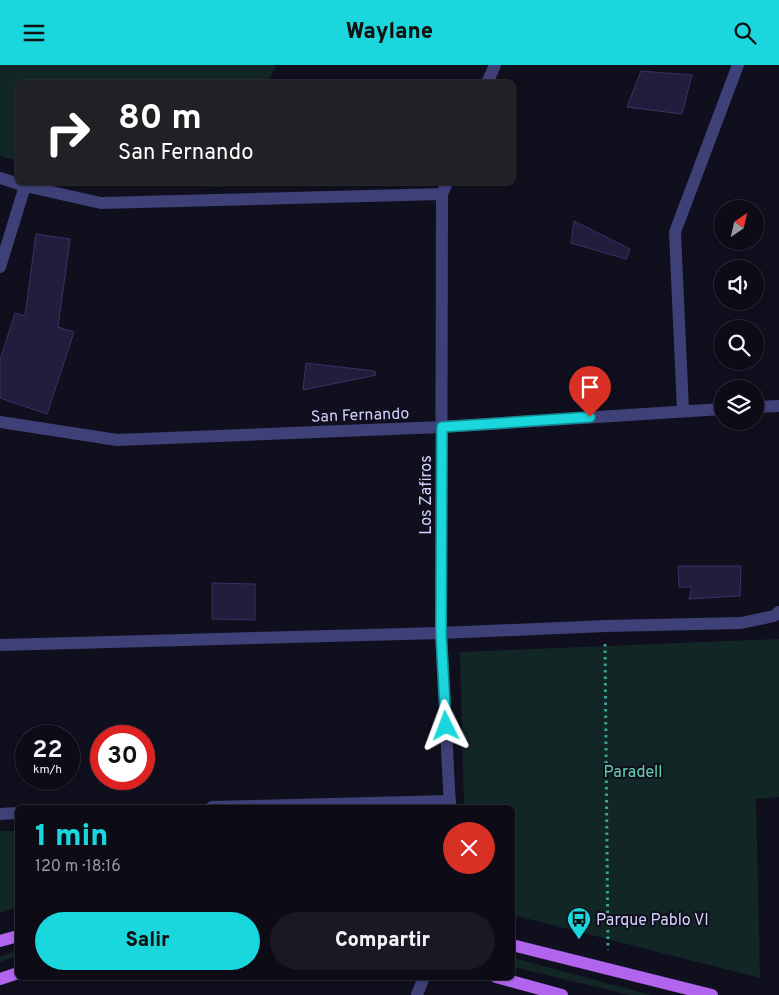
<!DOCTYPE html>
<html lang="es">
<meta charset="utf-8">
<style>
:root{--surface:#0c0b16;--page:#1a1923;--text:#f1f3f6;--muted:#9a9ba1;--line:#2c2b35;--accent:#1ad6dd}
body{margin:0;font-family:Overpass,sans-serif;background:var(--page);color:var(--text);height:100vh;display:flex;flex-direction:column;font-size:19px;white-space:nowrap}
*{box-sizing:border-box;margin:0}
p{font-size:16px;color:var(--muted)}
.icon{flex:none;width:28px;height:28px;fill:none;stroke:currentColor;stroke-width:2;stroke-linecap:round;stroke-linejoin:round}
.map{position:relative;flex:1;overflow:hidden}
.side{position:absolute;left:15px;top:740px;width:500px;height:175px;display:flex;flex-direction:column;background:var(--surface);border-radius:8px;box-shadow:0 1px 4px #0004,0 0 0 1px var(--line)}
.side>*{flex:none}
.hud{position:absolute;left:15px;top:15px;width:500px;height:105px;border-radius:8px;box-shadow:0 1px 4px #0004,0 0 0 1px var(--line);background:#202124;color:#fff;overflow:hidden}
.needle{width:32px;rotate:34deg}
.fabs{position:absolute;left:714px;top:135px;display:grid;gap:10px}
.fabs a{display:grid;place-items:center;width:50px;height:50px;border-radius:50%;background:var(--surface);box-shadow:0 1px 4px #0004,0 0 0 1px var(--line);font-size:25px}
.speed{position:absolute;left:15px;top:660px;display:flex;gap:10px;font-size:25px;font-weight:700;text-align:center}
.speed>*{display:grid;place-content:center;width:65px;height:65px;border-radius:50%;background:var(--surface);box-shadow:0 1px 4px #0004,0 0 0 1px var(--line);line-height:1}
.speed small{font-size:12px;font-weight:400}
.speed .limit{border:8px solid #d22;background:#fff;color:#111}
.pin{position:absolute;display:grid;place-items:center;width:42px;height:42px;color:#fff;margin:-51px -21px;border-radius:50% 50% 50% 0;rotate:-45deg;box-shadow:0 0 5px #0007}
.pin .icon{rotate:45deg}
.me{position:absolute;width:55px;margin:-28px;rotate:357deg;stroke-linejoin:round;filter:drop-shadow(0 0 4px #0008)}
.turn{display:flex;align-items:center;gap:18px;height:105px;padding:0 20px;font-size:22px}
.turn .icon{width:65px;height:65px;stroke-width:2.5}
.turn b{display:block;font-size:35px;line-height:42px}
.round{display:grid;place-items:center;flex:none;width:52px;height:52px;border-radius:26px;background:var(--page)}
.overview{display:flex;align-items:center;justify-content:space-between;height:85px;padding:0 20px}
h1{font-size:30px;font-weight:800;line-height:38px;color:var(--accent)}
.cta{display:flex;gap:10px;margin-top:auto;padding:10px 20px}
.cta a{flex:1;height:58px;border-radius:30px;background:var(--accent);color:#111;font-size:20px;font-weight:800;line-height:58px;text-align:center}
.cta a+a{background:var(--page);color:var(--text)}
header{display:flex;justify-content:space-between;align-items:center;height:65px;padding:0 20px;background:var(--accent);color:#111;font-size:22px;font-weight:800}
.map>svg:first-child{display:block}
.green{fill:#122725}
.building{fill:#211d3d;stroke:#393166}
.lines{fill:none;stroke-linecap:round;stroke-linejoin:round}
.path{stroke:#3ba397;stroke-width:3;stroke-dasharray:2.5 4;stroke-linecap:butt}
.service{stroke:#3f4078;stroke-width:12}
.minor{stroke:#3f4078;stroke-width:12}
.primary{stroke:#b164ed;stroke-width:12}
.route-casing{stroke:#118b90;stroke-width:12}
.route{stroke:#1ad6dd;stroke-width:9}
.labels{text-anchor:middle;stroke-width:4;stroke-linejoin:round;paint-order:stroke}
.street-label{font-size:16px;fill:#d3d1fa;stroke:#100f1e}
.park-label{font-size:16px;fill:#66d1af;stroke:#100f1e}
.poi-label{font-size:16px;fill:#d3d1fa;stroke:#100f1e;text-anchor:start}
</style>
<header><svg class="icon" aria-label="menu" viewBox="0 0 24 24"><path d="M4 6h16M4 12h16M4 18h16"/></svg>Waylane<svg class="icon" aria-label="search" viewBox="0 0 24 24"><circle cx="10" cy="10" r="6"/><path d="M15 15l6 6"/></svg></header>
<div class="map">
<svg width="779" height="930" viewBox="0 0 779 930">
<rect width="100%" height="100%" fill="#100f1e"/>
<g class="green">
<polygon points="0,0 276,0 268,17 18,18 17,96 0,91"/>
<polygon points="91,118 227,118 225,122"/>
<polygon points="779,574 779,732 756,734 760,913 513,850 512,742 464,742 460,587"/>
<polygon points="0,766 18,766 17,842 0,848"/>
<polygon points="17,885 17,891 0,897 0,892"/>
<polygon points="514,893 651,930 630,930 513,902"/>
</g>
<g class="building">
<polygon points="641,6 692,10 682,49 627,42"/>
<polygon points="574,156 630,184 626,194 571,178"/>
<polygon points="36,169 70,174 58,262 74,267 47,349 0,333 0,295 15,248 25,251"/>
<polygon points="306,298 375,306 376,310 303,325"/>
<polygon points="678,501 741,501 740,531 689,534 692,522 679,522"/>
<polygon points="212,518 255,519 255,555 212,554"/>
</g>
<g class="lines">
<polyline class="path" points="605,579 608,885"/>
<polyline class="service" points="417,930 424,912"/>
<g class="minor">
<polyline points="487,18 495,0"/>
<polyline points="0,113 25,121 101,138 442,129"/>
<polyline points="447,118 442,129 441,568 450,742"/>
<polyline points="0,202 25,121"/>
<polyline points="755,342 779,341"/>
<polyline points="683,346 675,167 738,0"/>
<polyline points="0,357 117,375 442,362 722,344"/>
<polyline points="0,580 441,568 606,561 741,558 774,551 779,547"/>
<polyline points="212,742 450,736"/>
<polyline points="0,749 18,748"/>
</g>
<g class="primary">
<polyline points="0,876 18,871"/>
<polyline points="512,880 712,930"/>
<polyline points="496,912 562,930"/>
<polyline points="0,914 18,908"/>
</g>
</g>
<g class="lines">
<g class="route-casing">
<polyline id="route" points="446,661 441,568 442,362 590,352"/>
</g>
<use href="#route" class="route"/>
</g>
<defs>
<g id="bus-pin" transform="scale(1.25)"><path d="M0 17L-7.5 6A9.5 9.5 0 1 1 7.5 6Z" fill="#1ad6dd" stroke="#100f1e"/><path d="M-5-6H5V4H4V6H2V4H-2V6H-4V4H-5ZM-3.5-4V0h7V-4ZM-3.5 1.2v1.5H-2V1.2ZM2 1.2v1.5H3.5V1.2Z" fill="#111"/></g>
</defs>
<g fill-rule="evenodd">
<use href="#bus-pin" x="579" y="854"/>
</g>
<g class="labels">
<g class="street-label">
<text transform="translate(360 349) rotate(-2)" y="6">San Fernando</text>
<text transform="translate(425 430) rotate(-90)" y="6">Los Zafiros</text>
</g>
<g class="park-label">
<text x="633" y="712">Paradell</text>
</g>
<g class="poi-label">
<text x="596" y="860">Parque Pablo VI</text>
</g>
</g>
</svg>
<div class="fabs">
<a><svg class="needle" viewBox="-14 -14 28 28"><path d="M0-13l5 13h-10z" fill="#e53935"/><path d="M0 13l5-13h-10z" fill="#9a9ba1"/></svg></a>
<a><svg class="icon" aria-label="sound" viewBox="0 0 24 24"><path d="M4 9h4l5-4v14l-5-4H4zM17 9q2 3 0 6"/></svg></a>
<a><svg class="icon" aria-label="search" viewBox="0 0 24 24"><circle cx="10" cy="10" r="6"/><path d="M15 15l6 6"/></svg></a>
<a><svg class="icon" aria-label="layers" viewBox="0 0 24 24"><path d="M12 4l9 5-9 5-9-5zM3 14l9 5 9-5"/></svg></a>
</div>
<div class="speed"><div>22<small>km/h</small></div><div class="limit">30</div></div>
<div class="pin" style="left:590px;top:352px;background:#d93025"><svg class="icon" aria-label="arrive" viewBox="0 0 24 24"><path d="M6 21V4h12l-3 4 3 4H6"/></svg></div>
<svg class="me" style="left:446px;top:661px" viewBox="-20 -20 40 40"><path d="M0-17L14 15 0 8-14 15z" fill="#1ad6dd" stroke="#fff" stroke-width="4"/></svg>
<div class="hud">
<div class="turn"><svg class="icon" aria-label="right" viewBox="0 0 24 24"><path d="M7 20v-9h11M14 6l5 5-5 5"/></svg><div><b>80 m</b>San Fernando</div></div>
</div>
<section class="side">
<div class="overview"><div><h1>1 min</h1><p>120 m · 18:16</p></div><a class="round" style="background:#d93025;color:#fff"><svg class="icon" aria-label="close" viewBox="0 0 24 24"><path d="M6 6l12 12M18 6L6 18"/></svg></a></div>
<div class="cta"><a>Salir</a><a>Compartir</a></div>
</section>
</div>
